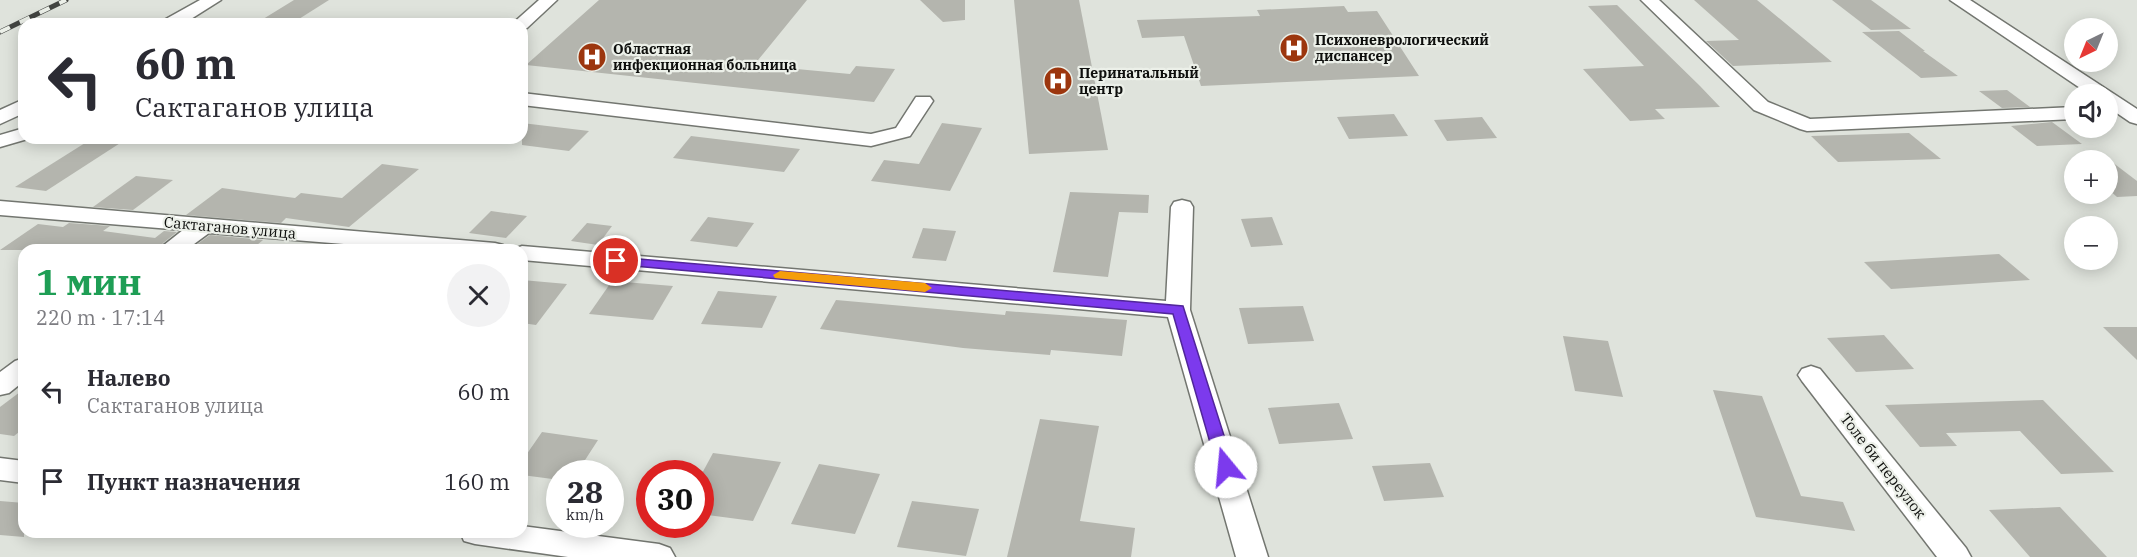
<!DOCTYPE html>
<html lang="ru">
<meta charset="utf-8">
<style>
:root{--surface:#fff;--page:#f2f2f3;--text:#2b2b33;--muted:#7c7c81}
body{margin:0;font-family:"IBM Plex Serif",serif;background:var(--page);color:var(--text);height:100vh;display:flex;flex-direction:column;font-size:22px;white-space:nowrap}
*{box-sizing:border-box;margin:0}
p{font-size:20px;color:var(--muted)}
.icon{flex:none;width:33px;height:33px;fill:none;stroke:currentColor;stroke-width:2;stroke-linecap:round;stroke-linejoin:round}
.map{position:relative;flex:1;overflow:hidden}
.sheet{position:absolute;left:18px;top:244px;width:510px;height:294px;display:flex;flex-direction:column;background:var(--surface);border-radius:18px;box-shadow:0 3px 15px #0003}
.sheet>*{flex:none}
.top-card{position:absolute;left:18px;top:18px;width:510px;height:126px;border-radius:18px;box-shadow:0 3px 15px #0003;background:#fff;color:var(--text);overflow:hidden}
.needle{width:39px;rotate:223deg}
.controls{position:absolute;left:2064px;top:18px;display:grid;gap:12px}
.controls a{display:grid;place-items:center;width:54px;height:54px;border-radius:50%;background:var(--surface);box-shadow:0 3px 15px #0003;font-size:30px}
.speed{position:absolute;left:546px;top:460px;display:flex;gap:12px;font-size:30px;font-weight:700;text-align:center}
.speed>*{display:grid;place-content:center;width:78px;height:78px;border-radius:50%;background:var(--surface);box-shadow:0 3px 15px #0003;line-height:1}
.speed small{font-size:15px;font-weight:400}
.speed .limit{border:9px solid #d22;background:#fff;color:#111}
.pin{position:absolute;display:grid;place-items:center;width:51px;height:51px;color:#fff;margin:-26px;border:3px solid #fff;border-radius:50%;box-shadow:0 2px 6px #0007}
.me{position:absolute;width:66px;margin:-33px;rotate:343deg;stroke-linejoin:round;filter:drop-shadow(0 0 4px #0008)}
.turn{display:flex;align-items:center;gap:21px;height:126px;padding:0 18px;font-size:27px}
.turn .icon{width:78px;height:78px;stroke-width:2.5}
.turn b{display:block;font-size:42px;line-height:51px}
.round{display:grid;place-items:center;flex:none;width:63px;height:63px;border-radius:32px;background:var(--page)}
.head{display:flex;align-items:center;justify-content:space-between;height:102px;padding:0 18px}
h1{font-size:36px;font-weight:700;line-height:45px;color:#1e9e55}
ul{padding:0;list-style:none}
li{display:flex;align-items:center;gap:18px;height:90px;padding:0 18px}
li div{flex:1}
li b{display:block;font-size:22px}
li em{font-style:normal}
.map>svg:first-child{display:block}
.building{fill:#b4b5ae}
.lines{fill:none;stroke-linecap:round;stroke-linejoin:round}
.minor-casing{stroke:#737670;stroke-width:3}
.minor{fill:#fff;fill-rule:evenodd}
.rail-casing{stroke:#424441;stroke-width:5}
.rail{stroke:#ecf0e9;stroke-width:4;stroke-dasharray:11;stroke-linecap:butt}
.route{fill:#7c3aed;stroke:#51269a;stroke-width:1.5}
.slow{fill:#f59e0b}
.labels{text-anchor:middle;stroke-width:4.5;stroke-linejoin:round;paint-order:stroke}
.far-poi-label{font-size:14px;font-weight:bold;fill:#0e0f0d;stroke:#ecf0e9;text-anchor:start}
.street-label{font-size:15px;fill:#0e0f0d;stroke:#ecf0e9}
</style>
<div class="map">
<svg width="2137" height="557" viewBox="0 0 2137 557">
<rect width="100%" height="100%" fill="#dfe3dc"/>
<g class="building">
<polygon points="294,0 329,0 291,24 255,24"/>
<polygon points="599,0 807,0 754,65 850,74 856,66 895,69 874,102 526,65"/>
<polygon points="920,0 965,0 965,20 943,22"/>
<polygon points="1014,0 1079,0 1108,150 1029,154"/>
<polygon points="1694,0 1757,0 1832,62 1733,66 1706,41 1739,40"/>
<polygon points="1832,0 1871,0 1911,29 1871,30"/>
<polygon points="1617,5 1700,86 1720,107 1655,109 1665,119 1630,121 1583,69 1644,66 1588,6"/>
<polygon points="1344,6 1348,12 1377,11 1419,76 1201,86 1184,36 1142,38 1137,20 1260,16 1257,10"/>
<polygon points="1899,31 1925,51 1923,51 1958,76 1921,78 1862,32"/>
<polygon points="2007,90 2030,107 2002,108 1979,91"/>
<polygon points="1394,114 1408,136 1349,139 1337,117"/>
<polygon points="1482,117 1497,138 1447,141 1434,120"/>
<polygon points="2052,122 2082,144 2037,146 2011,126"/>
<polygon points="522,123 589,131 569,151 522,145"/>
<polygon points="942,123 982,128 950,191 871,181 884,160 919,164"/>
<polygon points="1909,133 1941,159 1838,162 1811,136"/>
<polygon points="691,136 800,149 784,172 673,158"/>
<polygon points="93,138 128,138 46,191 15,187"/>
<polygon points="2108,159 2137,181 2137,196 2117,197 2108,189"/>
<polygon points="382,164 419,169 349,227 286,218 281,223 186,215 222,188 295,198 301,193 342,198"/>
<polygon points="136,176 173,180 133,210 93,207"/>
<polygon points="1070,192 1149,195 1148,213 1119,212 1108,277 1053,272"/>
<polygon points="491,211 527,216 506,238 469,233"/>
<polygon points="708,217 754,223 737,247 690,241"/>
<polygon points="1272,217 1283,245 1251,247 1241,219"/>
<polygon points="69,223 110,226 103,231 155,238 164,231 177,232 163,243 159,250 0,250 38,224 63,227"/>
<polygon points="587,223 612,226 598,245 571,241"/>
<polygon points="923,228 956,231 946,261 912,258"/>
<polygon points="210,235 263,240 251,250 189,250"/>
<polygon points="1999,254 2030,280 1891,289 1864,262"/>
<polygon points="522,280 567,284 536,325 522,323"/>
<polygon points="612,281 673,286 653,320 589,314"/>
<polygon points="718,291 777,296 762,328 701,324"/>
<polygon points="836,300 1005,315 1006,311 1127,320 1122,356 1051,350 1050,355 963,348 820,329"/>
<polygon points="1303,306 1314,341 1248,344 1239,308"/>
<polygon points="2103,327 2137,327 2137,360"/>
<polygon points="1884,335 1914,369 1856,372 1827,338"/>
<polygon points="1563,336 1608,341 1623,397 1575,391"/>
<polygon points="24,389 24,428 14,436 0,434 0,407"/>
<polygon points="1713,390 1762,396 1801,496 1843,502 1855,531 1756,517"/>
<polygon points="2043,400 2114,472 2061,474 2020,431 1946,433 1957,446 1920,447 1885,405"/>
<polygon points="1339,403 1353,439 1279,444 1268,408"/>
<polygon points="1040,419 1099,426 1080,521 1135,528 1131,557 1007,557"/>
<polygon points="542,432 598,440 576,474 560,474 560,480 522,475 522,461"/>
<polygon points="713,453 781,462 753,521 700,514 700,477"/>
<polygon points="1430,463 1444,497 1384,501 1372,466"/>
<polygon points="819,464 880,474 855,534 791,524"/>
<polygon points="0,501 24,503 24,537 0,535"/>
<polygon points="912,501 979,509 966,556 897,547"/>
<polygon points="2060,507 2107,557 2030,557 1989,510"/>
</g>
<g class="lines">
<g class="minor-casing">
<g id="minor">
<polygon points="200,0 221,0 183,24 161,24 164,20"/>
<polygon points="539,0 557,0 527,28 522,29 522,24 512,24"/>
<polygon points="1641,0 1659,0 1768,102 1810,119 2074,107 2074,119 1807,131 1800,129 1754,110"/>
<polygon points="1950,0 1970,0 2137,109 2137,124 2130,122 2108,107 2108,94 2089,94"/>
<polygon points="522,93 871,134 896,128 916,97 930,97 933,101 910,136 871,146 522,105"/>
<polygon points="24,99 24,113 0,124 0,110"/>
<polygon points="24,128 24,138 31,138 0,147 0,135"/>
<polygon points="1182,200 1190,202 1193,207 1190,310 1268,557 1236,557 1168,317 522,260 522,250 512,250 522,246 1166,301 1171,207 1174,202"/>
<polygon points="0,201 495,243 503,245 507,250 418,250 209,233 186,250 161,250 164,245 183,230 0,215"/>
<polygon points="24,358 24,381 9,393 0,395 0,372 15,361"/>
<polygon points="1811,366 1820,369 1966,548 1971,557 1937,557 1802,381 1798,375 1802,369"/>
<polygon points="0,458 24,461 24,483 0,480"/>
<polygon points="522,526 659,544 670,548 675,557 568,557 475,544 464,541 460,532 522,532"/>
</g>
</g>
<use href="#minor" class="minor"/>
<g class="rail-casing">
<polyline id="rail" points="0,32 66,0"/>
</g>
<use href="#rail" class="rail"/>
</g>
<polygon class="route" points="616,257 1183,306 1234,467 1231,471 1226,473 1220,471 1217,467 1173,314 611,264 609,261 611,258"/>
<polygon class="slow" points="780,271 925,283 932,288 925,292 775,278 773,275"/>
<defs>
<g id="hospital-disc" transform="scale(1.5)"><circle r="9.5" fill="#9c360e" stroke="#ecf0e9"/><path d="M-5-5h3v3.5h4V-5h3V5h-3V1.5h-4V5h-3Z" fill="#fff"/></g>
</defs>
<g fill-rule="evenodd">
<use href="#hospital-disc" x="1294" y="48"/>
<use href="#hospital-disc" x="592" y="57"/>
<use href="#hospital-disc" x="1058" y="81"/>
</g>
<g class="labels">
<g class="far-poi-label">
<text x="1315" y="45">Психоневрологический<tspan x="1315" dy="16">диспансер</tspan></text>
<text x="613" y="54">Областная<tspan x="613" dy="16">инфекционная больница</tspan></text>
<text x="1079" y="78">Перинатальный<tspan x="1079" dy="16">центр</tspan></text>
</g>
<g class="street-label">
<text transform="translate(230 228) rotate(5)" y="5">Сактаганов улица</text>
<text transform="translate(1883 466) rotate(52)" y="5">Толе би переулок</text>
</g>
</g>
</svg>
<div class="controls">
<a><svg class="needle" viewBox="-14 -14 28 28"><path d="M0-13l5 13h-10z" fill="#e53935"/><path d="M0 13l5-13h-10z" fill="#7c7c81"/></svg></a>
<a><svg class="icon" aria-label="sound" viewBox="0 0 24 24"><path d="M4 9h4l5-4v14l-5-4H4zM17 9q2 3 0 6"/></svg></a>
<a>+</a>
<a>−</a>
</div>
<div class="speed"><div>28<small>km/h</small></div><div class="limit">30</div></div>
<div class="pin" style="left:616px;top:261px;background:#d93025"><svg class="icon" aria-label="arrive" viewBox="0 0 24 24"><path d="M6 21V4h12l-3 4 3 4H6"/></svg></div>
<svg class="me" style="left:1226px;top:467px" viewBox="-20 -20 40 40"><circle r="19" fill="#fff"/><path d="M0-13L10 11 0 6-10 11z" fill="#7c3aed"/></svg>
<div class="top-card">
<div class="turn"><svg class="icon" aria-label="left" viewBox="0 0 24 24"><path d="M17 20v-9H6M10 6l-5 5 5 5"/></svg><div><b>60 m</b>Сактаганов улица</div></div>
</div>
<section class="sheet">
<div class="head"><div><h1>1 мин</h1><p>220 m · 17:14</p></div><a class="round"><svg class="icon" aria-label="close" viewBox="0 0 24 24"><path d="M6 6l12 12M18 6L6 18"/></svg></a></div>
<ul>
<li><svg class="icon" aria-label="left" viewBox="0 0 24 24"><path d="M17 20v-9H6M10 6l-5 5 5 5"/></svg><div><b>Налево</b><p>Сактаганов улица</p></div><em>60 m</em></li>
<li><svg class="icon" aria-label="arrive" viewBox="0 0 24 24"><path d="M6 21V4h12l-3 4 3 4H6"/></svg><div><b>Пункт назначения</b></div><em>160 m</em></li>
</ul>
</section>
</div>
